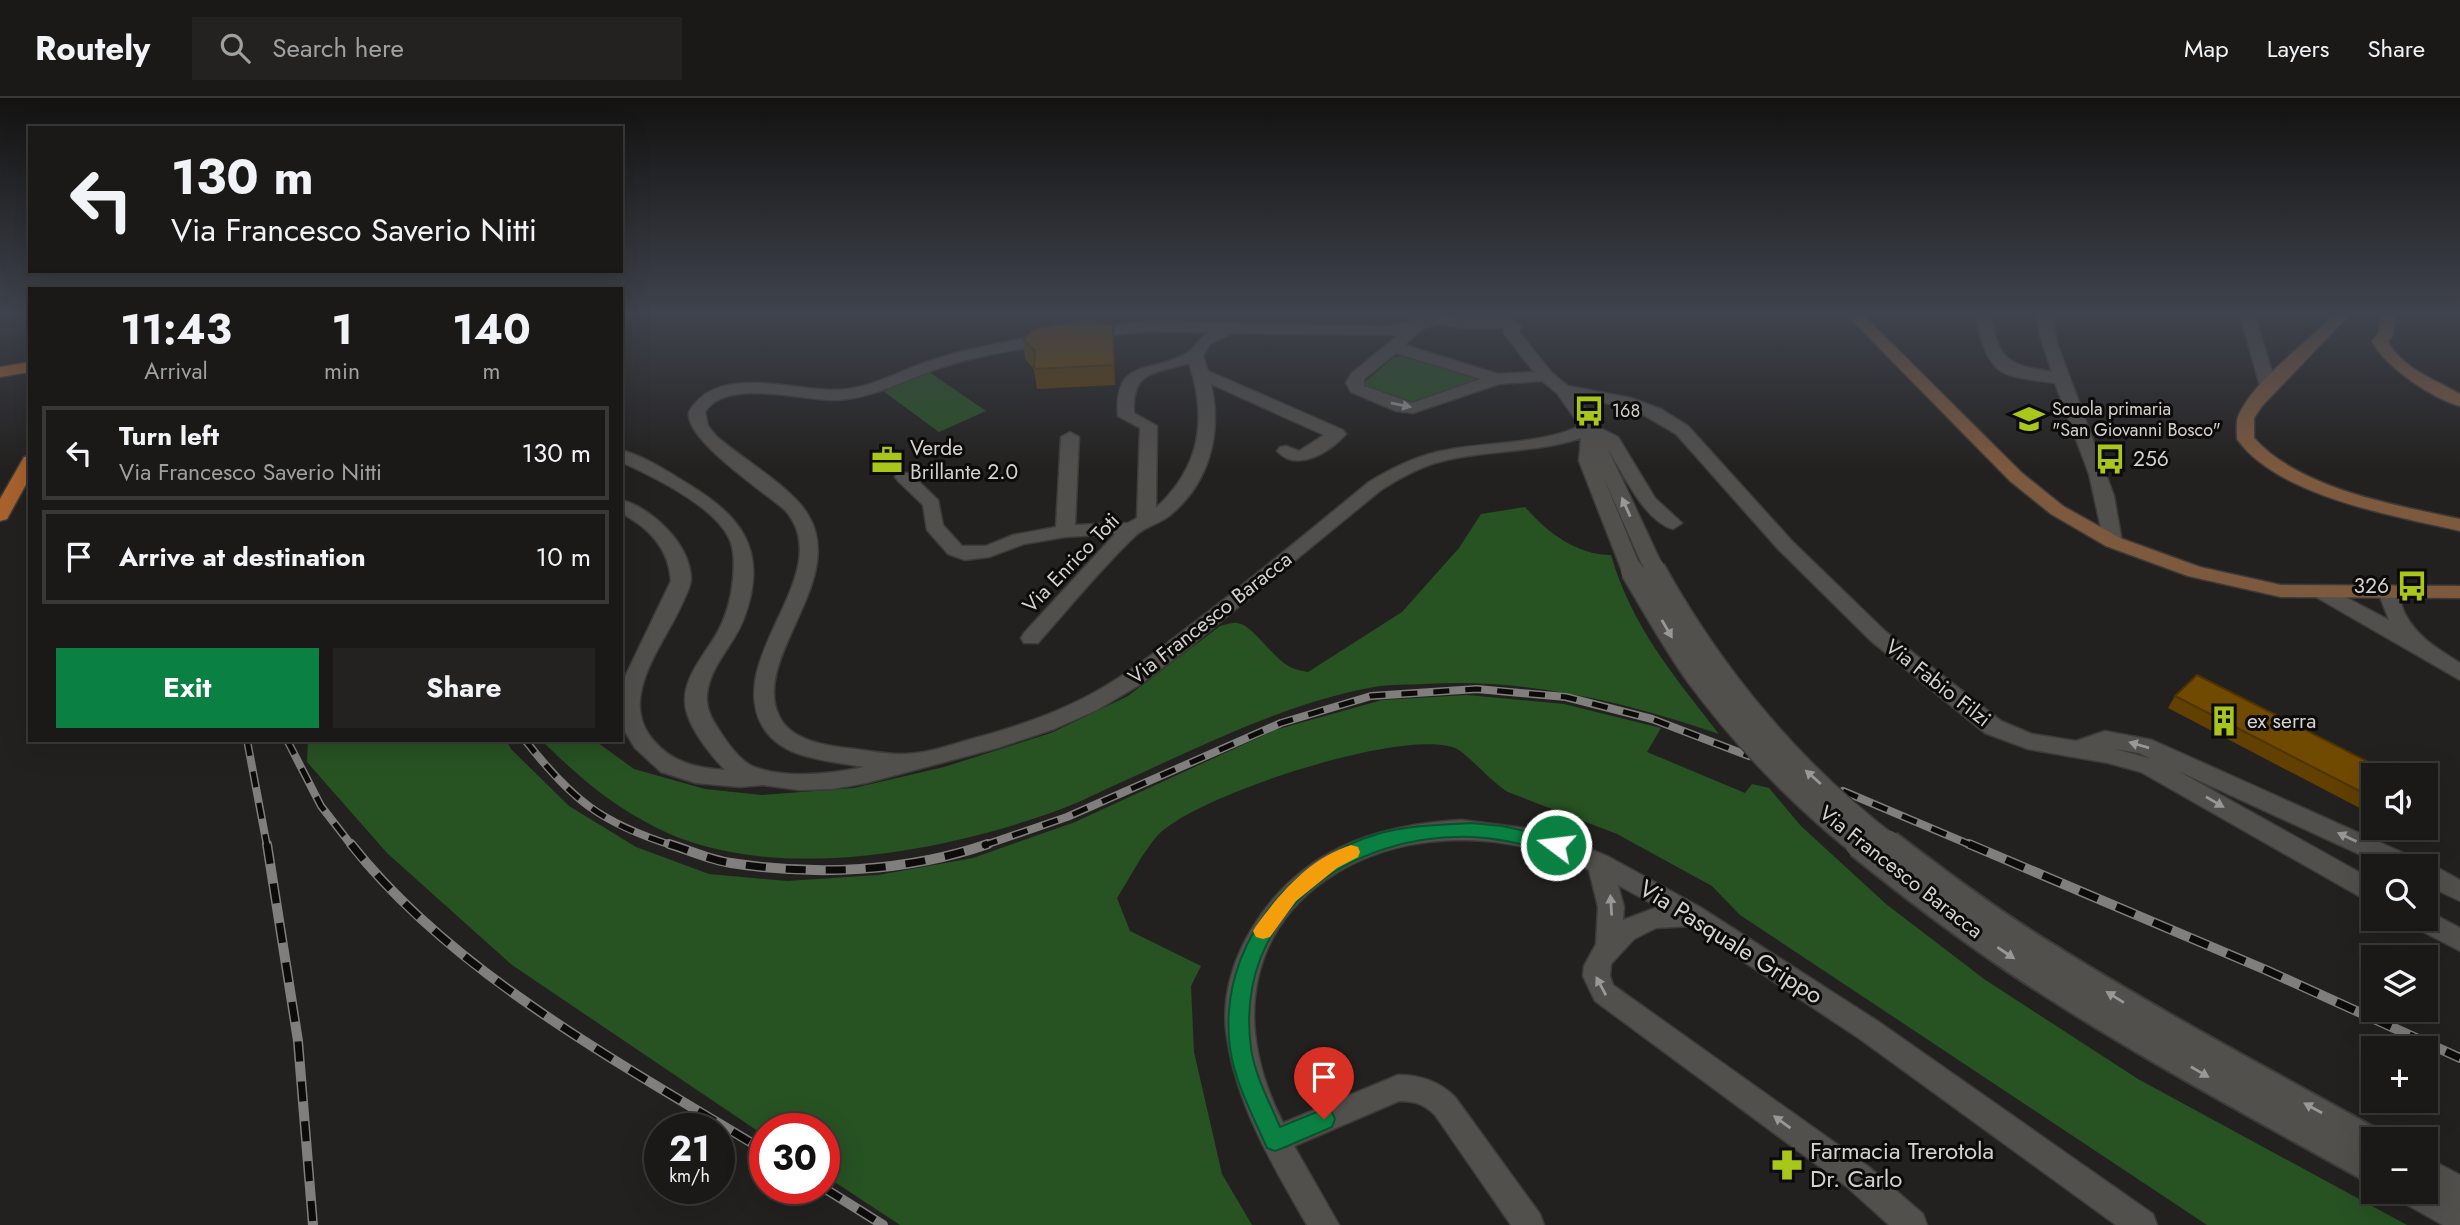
<!DOCTYPE html>
<meta charset="utf-8">
<style>
:root{--surface:#1a1917;--page:#232220;--text:#f1f3f6;--muted:#9fa0a1;--line:#383836;--accent:#0b8043}
body{margin:0;font-family:Jost,sans-serif;background:var(--page);color:var(--text);height:100vh;display:flex;flex-direction:column;font-size:26px;white-space:nowrap}
*{box-sizing:border-box;margin:0}
p{font-size:23px;color:var(--muted)}
.icon{flex:none;width:38px;height:38px;fill:none;stroke:currentColor;stroke-width:2;stroke-linecap:round;stroke-linejoin:round}
.map{position:relative;flex:1;overflow:hidden}
.side{position:absolute;left:28px;top:189px;width:595px;height:455px;display:flex;flex-direction:column;background:var(--surface);border-radius:0px;box-shadow:0 7px 28px #0002,0 0 0 2px var(--line)}
.side>*{flex:none}
.banner{position:absolute;left:28px;top:28px;width:595px;height:147px;border-radius:0px;box-shadow:0 7px 28px #0002,0 0 0 2px var(--line);background:#1a1917;color:var(--text);overflow:hidden}
.controls{position:absolute;left:2361px;top:665px;display:grid;gap:14px}
.controls a{display:grid;place-items:center;width:77px;height:77px;border-radius:0px;background:var(--surface);box-shadow:0 7px 28px #0002,0 0 0 2px var(--line);font-size:35px}
.speed{position:absolute;left:644px;top:1015px;display:flex;gap:14px;font-size:35px;font-weight:700;text-align:center}
.speed>*{display:grid;place-content:center;width:91px;height:91px;border-radius:50%;background:var(--surface);box-shadow:0 7px 28px #0002,0 0 0 2px var(--line);line-height:1}
.speed small{font-size:18px;font-weight:400}
.speed .limit{border:10px solid #d22;background:#fff;color:#111}
.pin{position:absolute;display:grid;place-items:center;width:60px;height:60px;color:#fff;margin:-72px -30px;border-radius:50% 50% 50% 0;rotate:-45deg;box-shadow:0 0 7px #0007}
.pin .icon{rotate:45deg}
.me{position:absolute;width:77px;margin:-38px;rotate:285deg;stroke-linejoin:round;filter:drop-shadow(0 0 5px #0008)}
.turn{display:flex;align-items:center;gap:24px;height:147px;padding:0 28px;font-size:32px}
.turn .icon{width:91px;height:91px;stroke-width:2.5}
.turn b{display:block;font-size:49px;line-height:60px}
.eta{display:flex;justify-content:space-evenly;align-items:center;height:119px;text-align:center}
.eta b{font-size:42px;font-weight:700;line-height:49px}
.primary-button{display:flex;gap:14px;margin-top:auto;padding:14px 28px}
.primary-button a{flex:1;height:80px;border-radius:0px;background:var(--accent);color:#fff;font-size:28px;font-weight:700;line-height:80px;text-align:center}
.primary-button a+a{background:var(--page);color:var(--text)}
ul{padding:0;list-style:none}
li{display:flex;align-items:center;gap:21px;height:94px;margin:0 14px 10px;padding:0 14px;border:4px solid var(--line);border-radius:0px}
li div{flex:1}
li b{display:block;font-size:26px}
li em{font-style:normal}
header{display:flex;align-items:center;gap:42px;box-sizing:border-box;height:98px;padding:0 35px;background:var(--surface);border-bottom:2px solid var(--line)}
header strong{font-size:33px}
nav{display:flex;gap:38px;margin-inline-start:auto;font-size:24px}
.search{width:490px;height:63px;background:var(--page);display:flex;align-items:center;gap:18px;box-sizing:border-box;padding:0 24px;border-radius:0px;color:var(--muted);font-size:26px}
.map>svg:first-child{display:block}
.green{fill:#275222}
.lines{fill:none;stroke-linecap:round;stroke-linejoin:round}
.street-casing{stroke:#3c3b39;stroke-width:3}
.secondary-casing{stroke:#3c3b39;stroke-width:3}
.primary-casing{stroke:#3c3b39;stroke-width:3}
.street{fill:#52504d;fill-rule:evenodd}
.secondary{fill:#7d593d;fill-rule:evenodd}
.primary{fill:#a8622d;fill-rule:evenodd}
.rail-far1-casing{stroke:#817f7e;stroke-width:8}
.rail-casing{stroke:#817f7e;stroke-width:10}
.rail-far1{stroke:#0c0b0a;stroke-width:5;stroke-dasharray:16;stroke-linecap:butt}
.rail{stroke:#0c0b0a;stroke-width:7;stroke-dasharray:20;stroke-linecap:butt}
.street-bridge-far1-casing{stroke:#3c3b39;stroke-width:25;stroke-linecap:butt}
.street-bridge-casing{stroke:#3c3b39;stroke-width:31;stroke-linecap:butt}
.street-bridge-far1{stroke:#52504d;stroke-width:22}
.street-bridge{stroke:#52504d;stroke-width:27}
.wall{fill:#614001}
.building{fill:#714a01;stroke:#4f3401;stroke-width:2}
.oneway{fill:#9a9896}
.route{fill:#0b8043;stroke:#07532c;stroke-width:2}
.slow{fill:#f59e0b}
.labels{text-anchor:middle;stroke-width:6;stroke-linejoin:round;paint-order:stroke}
.far-poi-label{font-size:18px;fill:#d4d2d1;stroke:#0c0b0a;text-anchor:start}
.poi-label{font-size:21px;fill:#d4d2d1;stroke:#0c0b0a;text-anchor:start}
.street-label{font-size:21px;fill:#d4d2d1;stroke:#0c0b0a}
.near-street-label{font-size:24px;fill:#d4d2d1;stroke:#0c0b0a}
.near-poi-label{font-size:24px;fill:#d4d2d1;stroke:#0c0b0a;text-anchor:start}
</style>
<header>
<strong>Routely</strong>
<div class="search"><svg class="icon" aria-label="search" viewBox="0 0 24 24"><circle cx="10" cy="10" r="6"/><path d="M15 15l6 6"/></svg>Search here</div>
<nav><a>Map</a><a>Layers</a><a>Share</a></nav>
</header>
<div class="map">
<svg width="2460" height="1127" viewBox="0 0 2460 1127">
<rect width="100%" height="100%" fill="#23211f"/>
<g class="green">
<polygon points="1400,258 1474,279 1476,283 1415,305 1407,305 1364,287 1366,283 1393,260"/>
<polygon points="929,274 986,313 939,334 883,293"/>
<path d="M1525 409C1547 434 1576 457 1611 457 1632 529 1674 578 1719 636 1623 603 1526 580 1424 586 1408 587 1390 586 1374 589 1286 605 1203 647 1122 684 1099 694 1077 706 1053 714 938 755 768 787 655 729 608 705 578 678 541 642H594L634 671 705 691 762 697 854 690 944 669 1051 635 1128 598 1220 528C1225 527 1232 524 1237 525 1254 527 1272 561 1292 570 1297 572 1303 573 1308 574L1402 514 1459 450 1481 416Z"/>
<path d="M1467 597 1564 606 1661 630 1647 654 1745 695 1752 686 1769 690 1801 728 1886 806 1984 881 2138 981 2407 1127H2207L1740 817 1712 788 1617 736 1508 694C1491 684 1467 655 1455 650 1402 630 1196 697 1158 737 1142 755 1130 780 1117 800L1130 833 1201 868 1191 888 1194 954 1222 1076 1252 1127H900L824 1077V1031H765V1038L512 867 387 755 307 664 308 642H506L511 651 569 708 636 749 709 776 787 783 878 777 973 760 1075 724 1275 632 1382 602Z"/>
</g>
<g class="lines">
<g class="street-casing">
<g id="street">
<path d="M1398 214H1422L1474 222 1505 220 1521 227 1519 234 1552 275 1568 288 1631 300 1661 311 1688 328 1792 443 1885 533 2001 623 2032 636 2076 643 2105 633 2152 642 2417 761 2420 768C2433 764 2448 776 2460 782V803L2426 787V768H2385L2178 673 2373 782V804L2364 801 2141 674 2108 665 2028 651 1985 635 1871 543 1778 451 1676 336 1635 312 1576 298 1598 329 1618 339 1655 400 1682 425 1673 431C1644 423 1623 375 1608 351L1664 471 1661 475H1647L1644 471 1603 378 1642 473 1639 477H1625L1622 473 1579 363 1581 340C1533 356 1483 351 1435 365 1416 371 1398 381 1381 392L1182 555 1141 586 1097 612 1054 631 997 650 866 685 832 691 799 692 763 687 740 689 696 685 661 674 635 650 621 627V587L671 483C669 450 649 430 621 415V402C638 406 654 418 666 430 679 443 691 462 691 482 690 490 685 499 682 506 664 547 616 601 654 643 673 665 697 670 725 672 710 656 686 627 685 604 684 579 704 557 716 537 726 520 731 501 733 482 734 468 735 452 729 440 714 408 652 378 621 364V352C641 357 661 369 678 380 737 414 771 448 744 520 735 546 710 567 707 596 705 611 713 623 721 635 729 647 740 663 754 669 788 681 830 676 864 669 841 665 818 663 796 655 783 650 770 641 763 629 722 559 840 475 785 412 764 394 684 341 689 314 716 266 790 292 834 292 870 292 902 271 936 261 973 249 1012 243 1051 236L1059 241 1051 246C1016 252 980 257 946 268 909 279 873 302 833 302 800 302 726 280 705 314L708 328 716 338C741 360 793 390 808 417 848 482 751 560 779 618 791 644 829 648 854 651 871 653 889 657 906 656 927 655 948 648 968 642 1007 632 1046 619 1082 601 1120 582 1154 555 1187 530 1249 483 1309 433 1369 384 1390 371 1412 360 1437 354 1485 343 1535 348 1580 328L1557 295 1542 283 1499 286 1413 315 1396 313 1351 294 1346 285 1351 276 1398 237 1233 235 1210 246 1203 258 1208 273 1343 332 1346 336C1330 354 1297 375 1277 353L1280 349 1286 348 1299 353 1324 337 1211 286C1222 335 1210 385 1169 418 1157 427 1143 429 1133 440 1099 473 1069 510 1038 545H1024L1021 540 1024 535 1115 436 1065 439 1024 446 989 459 965 462 948 456 927 432 923 407 898 383 895 379 898 375H910L938 402 943 427 962 448H986L1013 437 1056 429 1061 339 1070 334 1079 339 1075 427 1128 425 1137 420 1140 330 1118 318C1114 258 1150 277 1187 255 1197 250 1194 242 1211 234L1148 233 1086 240 1078 235 1081 232 1148 223 1386 229 1419 222ZM1438 226 1474 231 1505 229 1503 234 1534 274 1498 276 1405 247 1422 231ZM1396 255 1481 281 1412 305 1364 288V281ZM1189 265C1208 322 1200 369 1156 410L1157 328 1134 315C1131 272 1155 276 1189 265ZM2115 651 2139 655 2151 661 2148 660Z"/>
<path d="M1976 214H1990C1999 263 2006 266 2052 274L2039 235 2037 214H2051L2058 248 2114 398 2122 444 2120 448H2106L2104 444 2089 376 2055 285C2040 282 2018 282 2004 275 1985 265 1978 233 1976 214Z"/>
<polygon points="2239,214 2254,214 2277,291 2275,294 2263,294 2261,291"/>
<path d="M2388 488 2395 490C2400 498 2401 508 2405 516 2418 540 2438 551 2460 565V582L2316 499 2313 495 2316 491H2330L2389 522 2378 494 2381 490Z"/>
<path d="M1461 722 1532 731 1568 742 1609 759 1700 809 1879 924 2153 1116 2157 1127H2116L1860 941 1690 828 1656 830 1634 841 1611 866 1610 878 1613 887 1869 1069 1923 1116 1927 1127H1889L1847 1089 1595 903 1583 878 1584 868 1596 846 1598 809 1589 772C1404 681 1172 806 1283 1025L1398 977C1420 977 1439 983 1455 999L1540 1116 1544 1127H1511L1435 1017C1424 1006 1415 1003 1399 1003L1294 1048 1339 1127H1307C1273 1068 1237 1008 1227 939 1221 902 1232 864 1251 832 1298 753 1373 727 1461 722ZM1618 787 1658 809 1623 822 1624 809Z"/>
<polygon points="2426,812 2460,830 2460,853 2412,828 2408,821 2426,821"/>
<polygon points="2426,1059 2460,1077 2460,1127 2443,1127 2402,1104 2398,1094 2426,1094"/>
</g>
</g>
<g class="secondary-casing">
<g id="secondary">
<polygon points="1844,214 1860,214 2022,375 2063,408 2120,440 2200,469 2281,487 2460,488 2460,500 2281,499 2188,478 2106,448 2051,416 2010,383"/>
<path d="M2337 214H2352L2262 308 2254 320V340C2300 391 2395 407 2460 421V433C2392 417 2279 399 2237 341 2237 334 2236 325 2238 319 2252 283 2310 243 2337 214Z"/>
<path d="M2383 214H2397L2393 237 2388 243C2401 270 2436 282 2460 296V308C2433 301 2384 268 2372 243L2378 236Z"/>
</g>
</g>
<g class="primary-casing">
<g id="primary">
<polygon points="30,264 30,274 0,279 0,269"/>
<polygon points="30,358 30,379 7,421 0,423 0,401 24,359"/>
</g>
</g>
<use href="#street" class="street"/>
<use href="#secondary" class="secondary"/>
<use href="#primary" class="primary"/>
<g class="rail-far1-casing">
<g id="rail-far1">
<polyline points="247,642 267,748"/>
<polyline points="287,642 321,708 352,748"/>
<path d="M525 642C572 702 601 725 674 748"/>
<polyline points="1843,693 1973,748"/>
<polyline points="982,748 1067,719 1281,625 1371,598 1477,591 1566,599 1652,621 1749,658"/>
</g>
</g>
<g class="rail-casing">
<g id="rail">
<polyline points="267,746 298,943 313,1127"/>
<path d="M351 746C453 876 625 968 765 1053"/>
<path d="M669 746C689 752 710 762 731 765 815 778 907 774 988 746"/>
<polyline points="1969,746 2266,872 2460,960"/>
<polyline points="824,1090 883,1127"/>
</g>
</g>
<use href="#rail-far1" class="rail-far1"/>
<use href="#rail" class="rail"/>
<g class="street-bridge-far1-casing">
<g id="street-bridge-far1">
<path d="M1654 471C1713 578 1793 674 1890 748"/>
<path d="M1632 473C1653 508 1673 545 1697 578 1743 640 1801 700 1861 748"/>
</g>
</g>
<g class="street-bridge-casing">
<g id="street-bridge">
<path d="M1859 746C1910 787 1962 827 2016 863 2131 940 2253 1005 2373 1072"/>
<path d="M1888 746C1938 784 1987 821 2040 854 2148 922 2261 982 2373 1044"/>
</g>
</g>
<use href="#street-bridge-far1" class="street-bridge-far1"/>
<use href="#street-bridge" class="street-bridge"/>
</g>
<g class="wall">
<polygon points="1113,228 1115,287 1037,291 1034,271 1025,261 1023,241"/>
<polygon points="2175,598 2373,677 2373,717 2168,610"/>
</g>
<g class="building">
<polygon points="1087,222 1113,228 1114,267 1034,271 1035,253 1023,241 1034,231"/>
<polygon points="2197,577 2394,677 2373,677 2373,700 2175,598"/>
</g>
<defs><path id="oneway-solid" d="M-6-.8H1V-3.2L6.5 0L1 3.2V.8H-6Z" transform="scale(1.75)"/></defs>
<g class="oneway">
<use href="#oneway-solid" transform="translate(1401 307) rotate(12)"/>
<use href="#oneway-solid" transform="translate(1626 409) rotate(-114)"/>
<use href="#oneway-solid" transform="translate(1667 531) rotate(60)"/>
<use href="#oneway-solid" transform="translate(2139 647) rotate(-164)"/>
<use href="#oneway-solid" transform="translate(1813 679) rotate(-138)"/>
<use href="#oneway-solid" transform="translate(2215 704) rotate(30)"/>
<use href="#oneway-solid" transform="translate(2347 739) rotate(-155)"/>
<use href="#oneway-solid" transform="translate(1611 807) rotate(-94)"/>
<use href="#oneway-solid" transform="translate(2006 855) rotate(34)"/>
<use href="#oneway-solid" transform="translate(1601 888) rotate(-118)"/>
<use href="#oneway-solid" transform="translate(2115 899) rotate(-148)"/>
<use href="#oneway-solid" transform="translate(2200 974) rotate(30)"/>
<use href="#oneway-solid" transform="translate(2313 1010) rotate(-151)"/>
<use href="#oneway-solid" transform="translate(1782 1024) rotate(-144)"/>
</g>
<linearGradient id="sky" x2="0" y2="1"><stop stop-color="#131211"/><stop offset="0.58" stop-color="#3f434d"/><stop offset="1" stop-color="#3f434d" stop-opacity="0"/></linearGradient>
<rect width="2460" height="372" fill="url(#sky)"/>
<path class="route" d="M1471 725 1502 728 1556 740 1562 742 1565 747 1562 752 1556 754C1528 748 1500 740 1472 739 1349 735 1233 816 1251 950 1255 978 1269 1003 1280 1029L1324 1011 1332 1014 1335 1021 1332 1029 1283 1050 1275 1053 1267 1050C1253 1018 1235 985 1230 950 1217 851 1288 761 1381 735 1411 727 1441 727 1471 725Z"/>
<path class="slow" d="M1351 747 1358 749 1360 754 1358 759 1337 770 1296 803 1270 839 1263 841 1256 839 1253 833 1256 828C1281 794 1310 760 1351 747Z"/>
<defs>
<g id="bus-bare" transform="scale(2.415)"><path d="M-5-6H5V4H4V6H2V4H-2V6H-4V4H-5ZM-3.5-4V0h7V-4ZM-3.5 1.2v1.5H-2V1.2ZM2 1.2v1.5H3.5V1.2Z" fill="#a9c71b" stroke="#0c0b0a" stroke-width="2.5" paint-order="stroke"/></g>
<g id="school-bare" transform="scale(2.415)"><path d="M0-5L7-2L0 1L-7-2ZM-4 1L0 2.5L4 1V4Q0 6-4 4Z" fill="#a9c71b" stroke="#0c0b0a" stroke-width="2.5" paint-order="stroke"/></g>
<g id="office-bare" transform="scale(2.415)"><path d="M-6-3h4V-5.5h4V-3h4V5H-6ZM-1-4.5V-3h2v-1.5ZM-6 0V1H6V0Z" fill="#a9c71b" stroke="#0c0b0a" stroke-width="2.5" paint-order="stroke"/></g>
<g id="building-bare" transform="scale(2.415)"><path d="M-4-6H4V6H1V3H-1V6H-4ZM-2.5-4.3h1.7v1.8h-1.7ZM.8-4.3h1.7v1.8H.8ZM-2.5-1h1.7V.8h-1.7ZM.8-1h1.7V.8H.8Z" fill="#a9c71b" stroke="#0c0b0a" stroke-width="2.5" paint-order="stroke"/></g>
<g id="pharmacy-bare" transform="scale(2.415)"><path d="M-2-6h4v4h4v4h-4v4h-4v-4h-4v-4h4Z" fill="#a9c71b" stroke="#0c0b0a" stroke-width="2.5" paint-order="stroke"/></g>
</defs>
<g fill-rule="evenodd">
<use href="#bus-bare" x="1589" y="313"/>
<use href="#school-bare" x="2029" y="321"/>
<use href="#bus-bare" x="2110" y="361"/>
<use href="#office-bare" x="887" y="362"/>
<use href="#bus-bare" x="2412" y="488"/>
<use href="#building-bare" x="2224" y="623"/>
<use href="#pharmacy-bare" x="1787" y="1067"/>
</g>
<g class="labels">
<g class="far-poi-label">
<text x="2052" y="317">Scuola primaria<tspan x="2052" dy="21">"San Giovanni Bosco"</tspan></text>
<text x="1612" y="319">168</text>
</g>
<g class="poi-label">
<text x="910" y="357">Verde<tspan x="910" dy="24">Brillante 2.0</tspan></text>
<text x="2133" y="368">256</text>
<text x="2389" y="495" text-anchor="end">326</text>
<text x="2247" y="630">ex serra</text>
</g>
<g class="street-label">
<text transform="translate(1071 465) rotate(-46)" y="7">Via Enrico Toti</text>
<text transform="translate(1210 520) rotate(-38)" y="7">Via Francesco Baracca</text>
<text transform="translate(1938 585) rotate(38)" y="7">Via Fabio Filzi</text>
<text transform="translate(1901 774) rotate(38)" y="7">Via Francesco Baracca</text>
</g>
<g class="near-street-label">
<text transform="translate(1731 844) rotate(32)" y="8">Via Pasquale Grippo</text>
</g>
<g class="near-poi-label">
<text x="1810" y="1061">Farmacia Trerotola<tspan x="1810" dy="28">Dr. Carlo</tspan></text>
</g>
</g>
</svg>
<div class="controls">
<a><svg class="icon" aria-label="sound" viewBox="0 0 24 24"><path d="M4 9h4l5-4v14l-5-4H4zM17 9q2 3 0 6"/></svg></a>
<a><svg class="icon" aria-label="search" viewBox="0 0 24 24"><circle cx="10" cy="10" r="6"/><path d="M15 15l6 6"/></svg></a>
<a><svg class="icon" aria-label="layers" viewBox="0 0 24 24"><path d="M12 4l9 5-9 5-9-5zM3 14l9 5 9-5"/></svg></a>
<a>+</a>
<a>−</a>
</div>
<div class="speed"><div>21<small>km/h</small></div><div class="limit">30</div></div>
<div class="pin" style="left:1324px;top:1021px;background:#d93025"><svg class="icon" aria-label="arrive" viewBox="0 0 24 24"><path d="M6 21V4h12l-3 4 3 4H6"/></svg></div>
<svg class="me" style="left:1556px;top:747px" viewBox="-20 -20 40 40"><circle r="17" fill="#0b8043" stroke="#fff" stroke-width="3"/><path d="M0-11L8 9 0 5-8 9z" fill="#fff"/></svg>
<div class="banner">
<div class="turn"><svg class="icon" aria-label="left" viewBox="0 0 24 24"><path d="M17 20v-9H6M10 6l-5 5 5 5"/></svg><div><b>130 m</b>Via Francesco Saverio Nitti</div></div>
</div>
<section class="side">
<div class="eta">
<div><b>11:43</b><p>Arrival</p></div>
<div><b>1</b><p>min</p></div>
<div><b>140</b><p>m</p></div>
</div>
<ul>
<li><svg class="icon" aria-label="left" viewBox="0 0 24 24"><path d="M17 20v-9H6M10 6l-5 5 5 5"/></svg><div><b>Turn left</b><p>Via Francesco Saverio Nitti</p></div><em>130 m</em></li>
<li><svg class="icon" aria-label="arrive" viewBox="0 0 24 24"><path d="M6 21V4h12l-3 4 3 4H6"/></svg><div><b>Arrive at destination</b></div><em>10 m</em></li>
</ul>
<div class="primary-button"><a>Exit</a><a>Share</a></div>
</section>
</div>
